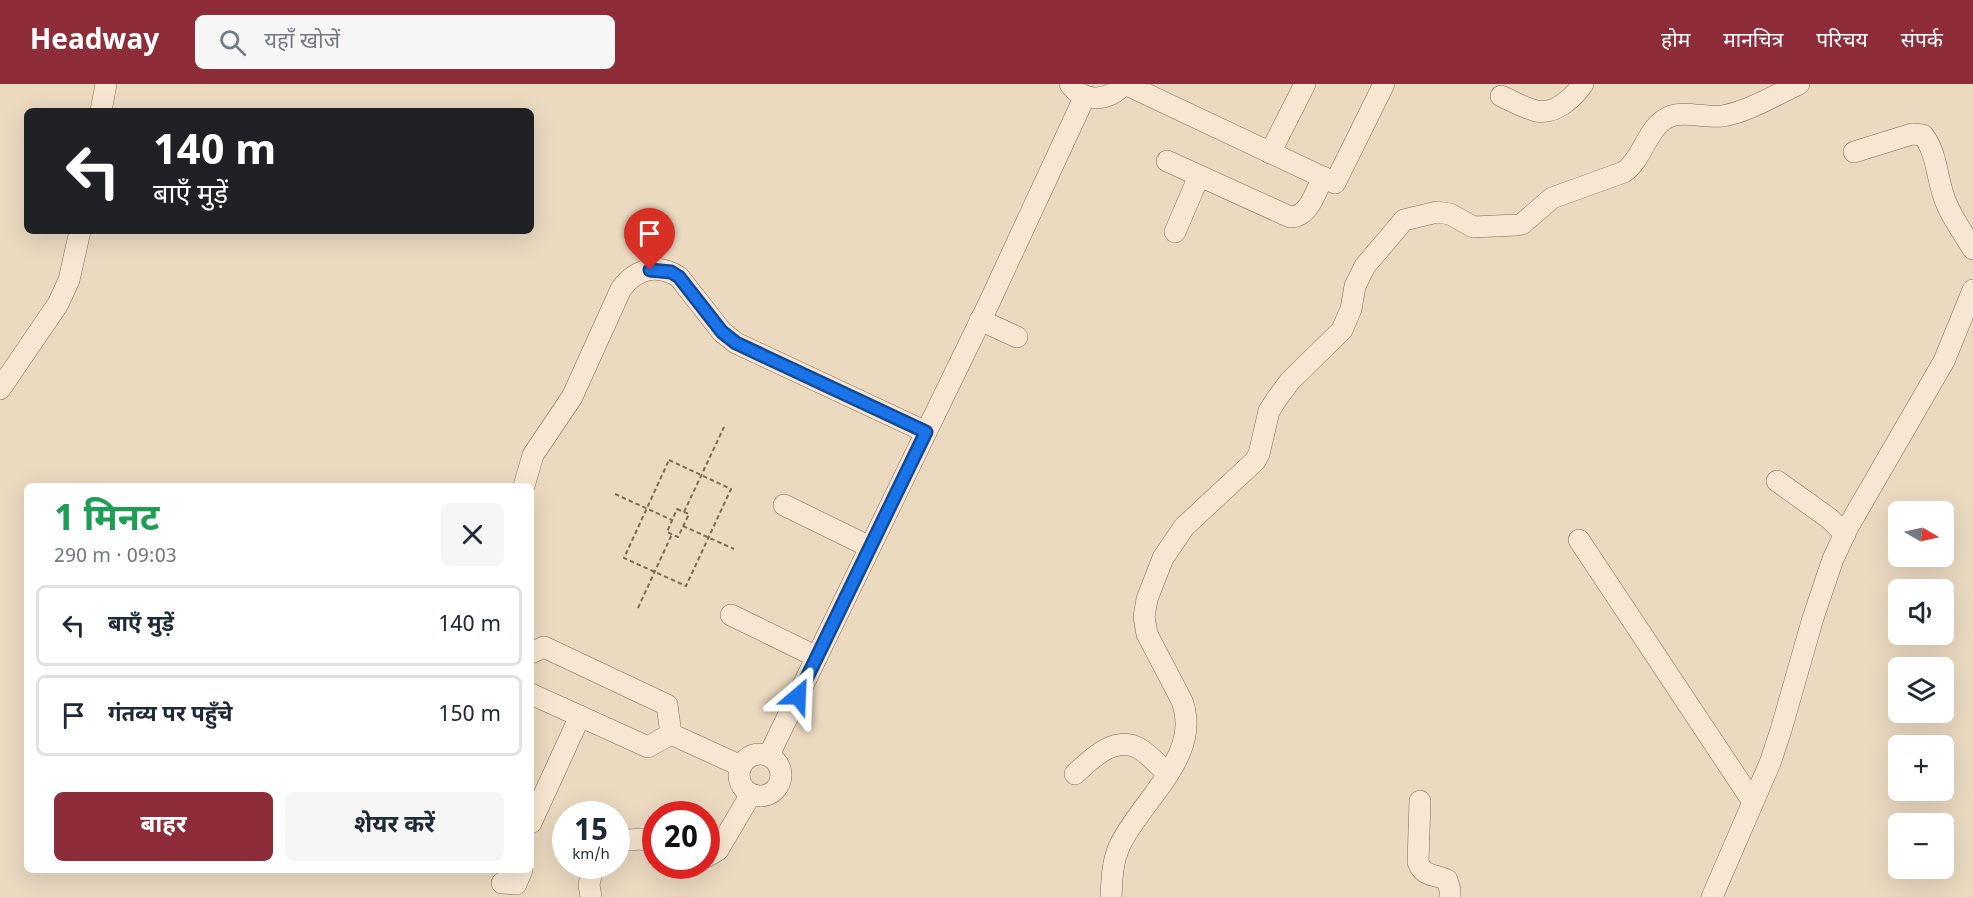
<!DOCTYPE html>
<html lang="hi">
<meta charset="utf-8">
<style>
:root{--surface:#fff;--page:#f6f6f7;--text:#1f2937;--muted:#747a83;--line:#e0e1e3;--accent:#8f2c39}
body{margin:0;font-family:Georgia,"Noto Sans Devanagari",serif;background:var(--page);color:var(--text);height:100vh;display:flex;flex-direction:column;font-size:22px;white-space:nowrap}
*{box-sizing:border-box;margin:0}
p{font-size:20px;color:var(--muted)}
.icon{flex:none;width:33px;height:33px;fill:none;stroke:currentColor;stroke-width:2;stroke-linecap:round;stroke-linejoin:round}
.map{position:relative;flex:1;overflow:hidden}
.details{position:absolute;left:24px;top:399px;width:510px;height:390px;display:flex;flex-direction:column;background:var(--surface);border-radius:9px;box-shadow:0 6px 24px #0002}
.details>*{flex:none}
.hud{position:absolute;left:24px;top:24px;width:510px;height:126px;border-radius:9px;box-shadow:0 6px 24px #0002;background:#202124;color:#fff;overflow:hidden}
.needle{width:39px;rotate:99deg}
.controls{position:absolute;left:1888px;top:417px;display:grid;gap:12px}
.controls a{display:grid;place-items:center;width:66px;height:66px;border-radius:9px;background:var(--surface);box-shadow:0 6px 24px #0002;font-size:30px}
.speed{position:absolute;left:552px;top:717px;display:flex;gap:12px;font-size:30px;font-weight:700;text-align:center}
.speed>*{display:grid;place-content:center;width:78px;height:78px;border-radius:50%;background:var(--surface);box-shadow:0 6px 24px #0002;line-height:1}
.speed small{font-size:15px;font-weight:400}
.speed .limit{border:9px solid #d22;background:#fff;color:#111}
.pin{position:absolute;display:grid;place-items:center;width:51px;height:51px;color:#fff;margin:-62px -26px;border-radius:50% 50% 50% 0;rotate:-45deg;box-shadow:0 0 6px #0007}
.pin .icon{rotate:45deg}
.me{position:absolute;width:66px;margin:-33px;rotate:26deg;stroke-linejoin:round;filter:drop-shadow(0 0 4px #0008)}
.turn{display:flex;align-items:center;gap:21px;height:126px;padding:0 30px;font-size:27px}
.turn .icon{width:78px;height:78px;stroke-width:2.5}
.turn b{display:block;font-size:42px;line-height:51px}
.round{display:grid;place-items:center;flex:none;width:63px;height:63px;border-radius:9px;background:var(--page)}
.head{display:flex;align-items:center;justify-content:space-between;height:102px;padding:0 30px}
h1{font-size:36px;font-weight:700;line-height:45px;color:#1e9e55}
.action{display:flex;gap:12px;margin-top:auto;padding:12px 30px}
.action a{flex:1;height:69px;border-radius:9px;background:var(--accent);color:#fff;font-size:24px;font-weight:700;line-height:69px;text-align:center}
.action a+a{background:var(--page);color:var(--text)}
ul{padding:0;list-style:none}
li{display:flex;align-items:center;gap:18px;height:81px;margin:0 12px 9px;padding:0 18px;border:3px solid var(--line);border-radius:9px}
li div{flex:1}
li b{display:block;font-size:22px}
li em{font-style:normal}
header{display:flex;align-items:center;gap:36px;box-sizing:border-box;height:84px;padding:0 30px;background:var(--accent);color:#fff}
header strong{font-size:28px}
nav{display:flex;gap:33px;margin-inline-start:auto;font-size:21px}
.search{width:420px;height:54px;background:var(--page);display:flex;align-items:center;gap:15px;box-sizing:border-box;padding:0 21px;border-radius:9px;color:var(--muted);font-size:22px}
.map>svg:first-child{display:block}
.lines{fill:none;stroke-linecap:round;stroke-linejoin:round}
.minor-casing{stroke:#836a59;stroke-width:22}
.path{stroke:#836a59;stroke-width:2;stroke-dasharray:4.5 3;stroke-linecap:butt}
.minor{stroke:#f7e7d2;stroke-width:21}
.route-casing{stroke:#114b97;stroke-width:15}
.route{stroke:#1a73e8;stroke-width:10}
</style>
<header>
<strong>Headway</strong>
<div class="search"><svg class="icon" aria-label="search" viewBox="0 0 24 24"><circle cx="10" cy="10" r="6"/><path d="M15 15l6 6"/></svg>यहाँ खोजें</div>
<nav><a>होम</a><a>मानचित्र</a><a>परिचय</a><a>संपर्क</a></nav>
</header>
<div class="map">
<svg width="1973" height="813" viewBox="0 0 1973 813">
<rect width="100%" height="100%" fill="#ebd9c0"/>
<g class="lines">
<g class="minor-casing">
<g id="minor">
<path d="M1070 0C1084 20 1109 17 1124 0"/>
<polyline points="1125,0 1335,99 1384,0"/>
<path d="M1501 12C1512 17 1524 24 1536 27 1555 31 1573 14 1583 0"/>
<polyline points="101,27 106,0"/>
<path d="M1854 68 1912 50 1923 51C1936 67 1937 92 1943 110 1949 130 1962 147 1973 165"/>
<polyline points="1270,69 1305,0"/>
<path d="M1167 77 1290 133C1309 133 1315 109 1323 93"/>
<polyline points="1175,148 1199,92"/>
<polyline points="980,236 1017,253"/>
<polyline points="0,305 58,220 69,196 80,147"/>
<polyline points="1777,397 1830,435 1845,450"/>
<path d="M524 402 533 371 572 313 621 205C636 185 657 179 679 193L722 248 736 259 926 348"/>
<polyline points="784,421 870,463"/>
<polyline points="1579,456 1753,718"/>
<polyline points="731,531 817,573"/>
<polyline points="531,569 544,563 667,621 671,650"/>
<polyline points="531,610 648,663 671,650"/>
<polyline points="671,650 741,682"/>
<circle cx="760" cy="691" r="21"/>
<polyline points="769,671 989,219 1085,12"/>
<path d="M1075 690C1092 674 1116 650 1140 665 1150 671 1159 682 1168 690"/>
<path d="M1420 717 1418 778C1423 793 1435 790 1447 796L1450 806V813"/>
<polyline points="531,739 580,632"/>
<polyline points="616,757 642,755 656,760"/>
<polyline points="706,773 718,766 751,710"/>
<polyline points="502,799 516,800 522,786"/>
<polyline points="591,813 589,801 593,782"/>
<path d="M1111 813C1112 796 1112 779 1119 763 1139 718 1203 672 1182 617L1147 550 1144 533 1147 515 1163 474 1184 443 1255 377 1259 370 1269 327 1276 316 1290 297 1342 246 1351 225 1355 202 1365 182 1404 136 1437 128 1450 130 1473 143 1517 141 1522 140 1552 114 1624 88C1644 74 1647 41 1671 32 1686 27 1706 34 1722 32 1748 28 1775 11 1799 0"/>
<polyline points="1712,813 1770,679 1781,646 1813,534 1833,475 1848,443 1944,277 1973,206"/>
</g>
</g>
<g class="path">
<polygon points="669,376 731,405 686,502 624,474"/>
<polyline points="615,410 672,436"/>
<polygon points="677,425 689,430 678,453 667,448"/>
<polyline points="684,428 724,343"/>
<polyline points="683,442 734,465"/>
<polyline points="638,524 672,450"/>
</g>
<use href="#minor" class="minor"/>
</g>
<g class="lines">
<g class="route-casing">
<polyline id="route" points="650,186 671,188 679,193 722,248 736,259 926,348 798,612"/>
</g>
<use href="#route" class="route"/>
</g>
</svg>
<div class="controls">
<a><svg class="needle" viewBox="-14 -14 28 28"><path d="M0-13l5 13h-10z" fill="#e53935"/><path d="M0 13l5-13h-10z" fill="#747a83"/></svg></a>
<a><svg class="icon" aria-label="sound" viewBox="0 0 24 24"><path d="M4 9h4l5-4v14l-5-4H4zM17 9q2 3 0 6"/></svg></a>
<a><svg class="icon" aria-label="layers" viewBox="0 0 24 24"><path d="M12 4l9 5-9 5-9-5zM3 14l9 5 9-5"/></svg></a>
<a>+</a>
<a>−</a>
</div>
<div class="speed"><div>15<small>km/h</small></div><div class="limit">20</div></div>
<div class="pin" style="left:650px;top:186px;background:#d93025"><svg class="icon" aria-label="arrive" viewBox="0 0 24 24"><path d="M6 21V4h12l-3 4 3 4H6"/></svg></div>
<svg class="me" style="left:798px;top:612px" viewBox="-20 -20 40 40"><path d="M0-17L14 15 0 8-14 15z" fill="#1a73e8" stroke="#fff" stroke-width="4"/></svg>
<div class="hud">
<div class="turn"><svg class="icon" aria-label="left" viewBox="0 0 24 24"><path d="M17 20v-9H6M10 6l-5 5 5 5"/></svg><div><b>140 m</b>बाएँ मुड़ें</div></div>
</div>
<section class="details">
<div class="head"><div><h1>1 मिनट</h1><p>290 m · 09:03</p></div><a class="round"><svg class="icon" aria-label="close" viewBox="0 0 24 24"><path d="M6 6l12 12M18 6L6 18"/></svg></a></div>
<ul>
<li><svg class="icon" aria-label="left" viewBox="0 0 24 24"><path d="M17 20v-9H6M10 6l-5 5 5 5"/></svg><div><b>बाएँ मुड़ें</b></div><em>140 m</em></li>
<li><svg class="icon" aria-label="arrive" viewBox="0 0 24 24"><path d="M6 21V4h12l-3 4 3 4H6"/></svg><div><b>गंतव्य पर पहुँचे</b></div><em>150 m</em></li>
</ul>
<div class="action"><a>बाहर</a><a>शेयर करें</a></div>
</section>
</div>
